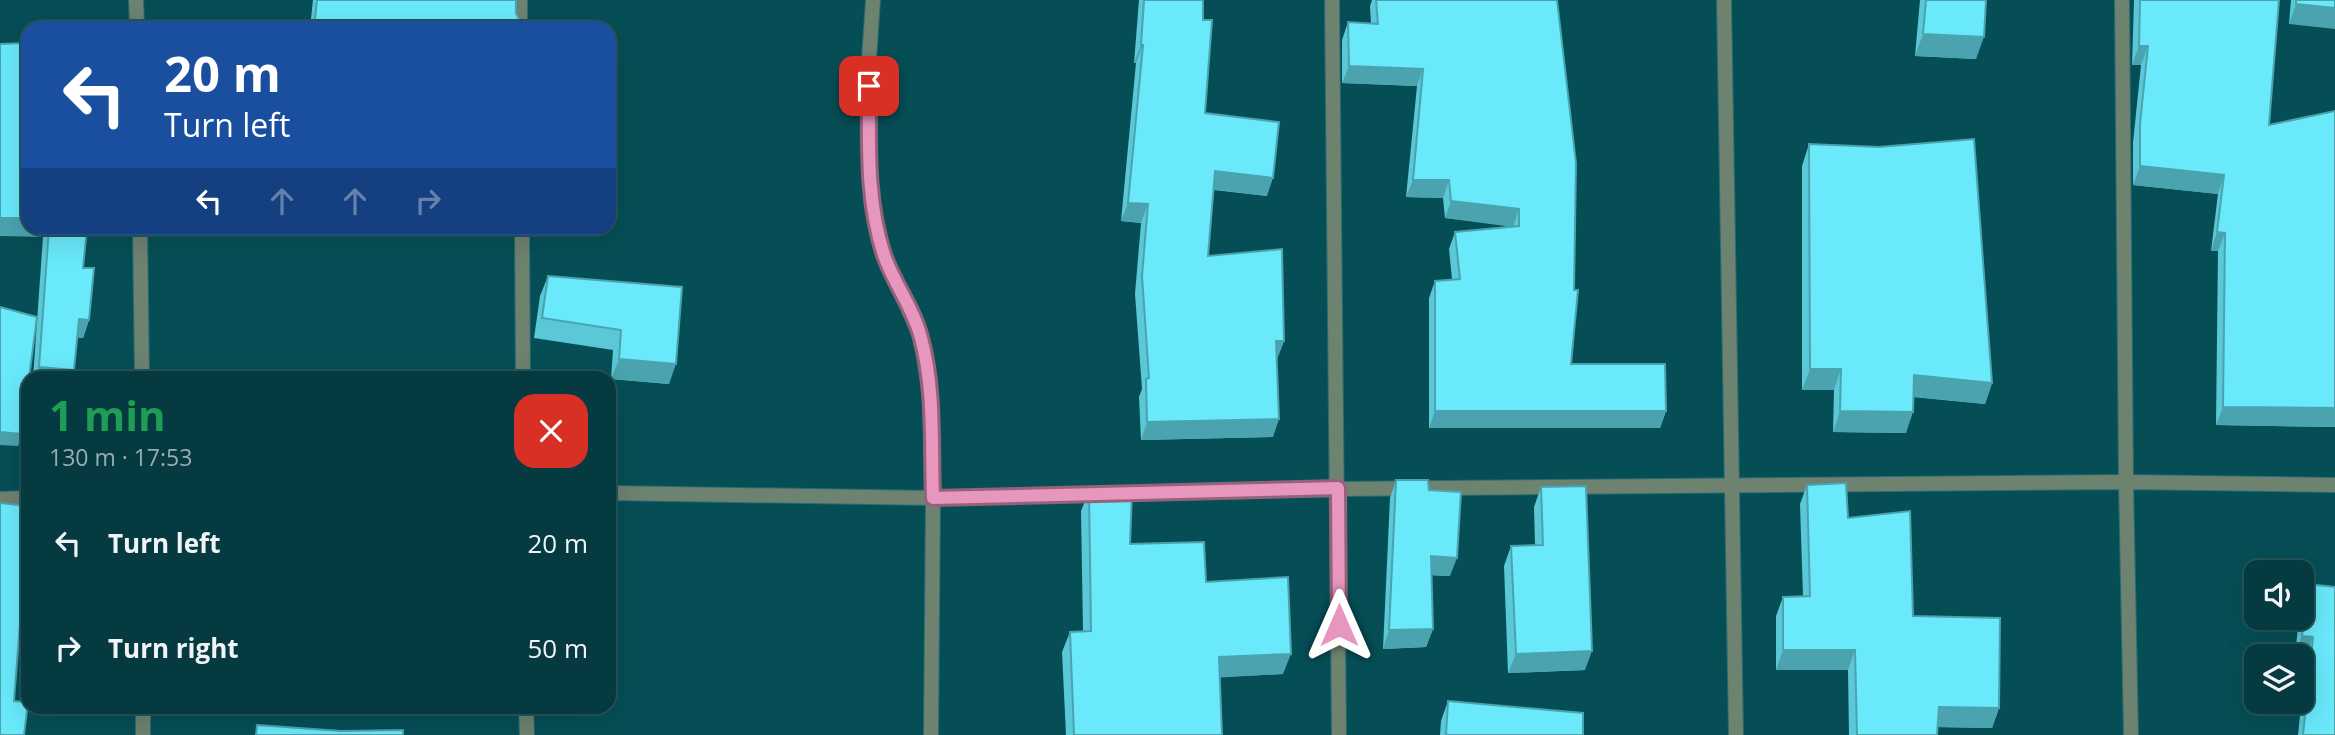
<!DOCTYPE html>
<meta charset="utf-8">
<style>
:root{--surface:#043a40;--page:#0d4147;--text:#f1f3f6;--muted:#97adb1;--line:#255459}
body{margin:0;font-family:"Open Sans",sans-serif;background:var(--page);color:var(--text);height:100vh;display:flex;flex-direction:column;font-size:26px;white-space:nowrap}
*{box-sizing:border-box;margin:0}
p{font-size:23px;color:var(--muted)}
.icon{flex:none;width:38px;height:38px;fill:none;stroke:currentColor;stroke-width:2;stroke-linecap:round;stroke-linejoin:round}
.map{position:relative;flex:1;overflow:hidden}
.sheet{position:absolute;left:21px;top:371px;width:595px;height:343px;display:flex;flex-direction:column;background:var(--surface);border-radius:21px;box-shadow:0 7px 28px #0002,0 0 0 2px var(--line)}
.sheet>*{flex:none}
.banner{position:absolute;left:21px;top:21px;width:595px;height:214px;border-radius:21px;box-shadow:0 7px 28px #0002,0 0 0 2px var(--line);background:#1a4fa0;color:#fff;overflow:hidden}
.tools{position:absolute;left:2244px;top:560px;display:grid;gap:14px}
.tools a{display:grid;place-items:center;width:70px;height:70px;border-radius:14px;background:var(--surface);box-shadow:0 7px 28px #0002,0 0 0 2px var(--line);font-size:35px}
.pin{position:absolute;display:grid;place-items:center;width:60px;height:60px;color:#fff;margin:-30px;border-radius:14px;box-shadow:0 4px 10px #0006}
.me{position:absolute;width:77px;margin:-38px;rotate:0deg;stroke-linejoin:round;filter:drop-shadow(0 0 5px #0008)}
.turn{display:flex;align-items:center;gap:24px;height:147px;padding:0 28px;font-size:32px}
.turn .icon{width:91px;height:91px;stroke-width:2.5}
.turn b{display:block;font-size:49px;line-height:60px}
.lanes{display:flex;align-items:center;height:66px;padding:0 28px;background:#0003;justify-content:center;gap:35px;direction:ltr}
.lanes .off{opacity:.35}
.round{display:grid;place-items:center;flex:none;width:74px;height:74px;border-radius:21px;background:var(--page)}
.head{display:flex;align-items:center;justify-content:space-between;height:119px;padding:0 28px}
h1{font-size:42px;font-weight:700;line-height:52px;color:#1e9e55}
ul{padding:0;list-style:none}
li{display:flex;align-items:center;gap:21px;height:105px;padding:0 28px}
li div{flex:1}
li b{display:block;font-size:26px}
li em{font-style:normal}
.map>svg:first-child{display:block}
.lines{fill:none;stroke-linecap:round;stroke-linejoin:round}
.street-casing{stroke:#2a6c74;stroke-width:16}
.street{stroke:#6e8270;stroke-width:14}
.wall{fill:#5ac8d7}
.shaded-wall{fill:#4aa3af}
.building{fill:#69e9fa;stroke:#4aa3af;stroke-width:2}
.route-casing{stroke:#96627b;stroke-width:18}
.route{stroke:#e797bd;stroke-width:12}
</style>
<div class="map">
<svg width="2335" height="735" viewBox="0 0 2335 735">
<rect width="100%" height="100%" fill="#064e56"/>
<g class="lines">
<g class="street-casing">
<g id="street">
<polyline points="136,0 137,28"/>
<polyline points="520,0 520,28"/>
<polyline points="873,0 869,59 869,165 875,220 885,257 921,337 930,397 933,498 931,735"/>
<polyline points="1332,0 1339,735"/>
<polyline points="1724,0 1736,735"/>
<polyline points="2122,0 2126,482 2131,735"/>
<polyline points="140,228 142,378"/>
<polyline points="522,228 523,378"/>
<polyline points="609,493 933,498 1338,489 2126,482 2335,485"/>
<polyline points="0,499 28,498"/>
<polyline points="526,707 527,735"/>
<polyline points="143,735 143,707"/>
</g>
</g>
<use href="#street" class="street"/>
</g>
<g class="wall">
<polygon points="313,0 516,0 516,13 520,21 529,28 310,28"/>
<polygon points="1139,0 1203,0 1205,113 1267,196 1214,190 1208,256 1284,341 1277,359 1273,437 1141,440 1139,397 1142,389 1135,294 1141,223 1121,221 1136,63 1134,63"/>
<polygon points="1372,0 1557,0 1571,364 1666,411 1660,428 1429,428 1429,298 1435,281 1452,279 1449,249 1455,232 1512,226 1445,218 1443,198 1406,197 1417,86 1342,83 1342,40 1348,22 1371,24 1370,6"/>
<polygon points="1920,0 1986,0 1976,59 1915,56"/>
<polygon points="2134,0 2279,0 2269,125 2335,111 2335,427 2216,425 2218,251 2211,251 2218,194 2133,185 2133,143 2141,65 2132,65"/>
<polygon points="2291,0 2335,0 2289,24"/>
<polygon points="1809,144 1992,383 1985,404 1913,397 1906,433 1833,432 1834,390 1802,390 1802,166"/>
<polygon points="28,228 87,228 83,268 89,320 83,338 77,337 71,378 33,378 43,237"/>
<polygon points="548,276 682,287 669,384 611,379 613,350 534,338 540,296"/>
<polygon points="1396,480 1429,490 1450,576 1431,575 1433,629 1426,647 1383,649 1390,498"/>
<polygon points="1807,485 1848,518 1913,616 1999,708 1992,728 1938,727 1937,735 1849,735 1848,670 1776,670 1776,616 1783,597 1803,596 1800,504"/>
<polygon points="1541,487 1585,670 1508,673 1504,566 1511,546 1535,545 1534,507"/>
<polygon points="1089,491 1130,544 1206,582 1283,674 1220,677 1222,735 1066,735 1062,652 1070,632 1083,631 1081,511"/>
<polygon points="2308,584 2335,735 2298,735 2306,656 2295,655 2299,618 2301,618 2301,601"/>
<polygon points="1448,701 1583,735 1440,735 1441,721"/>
</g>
<g class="shaded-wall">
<polygon points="2296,4 2335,8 2335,29 2289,24"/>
<polygon points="1923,34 1984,37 1976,59 1915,56"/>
<polygon points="1141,45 1143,45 1136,63 1134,63"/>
<polygon points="2139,46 2148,46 2141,65 2132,65"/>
<polygon points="1349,66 1423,69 1417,86 1342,83"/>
<polygon points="2140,166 2224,175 2218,194 2133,185"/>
<polygon points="1215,171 1273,178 1267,196 1209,189"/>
<polygon points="1413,180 1449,180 1443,198 1406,197"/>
<polygon points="1451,201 1519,209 1513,227 1445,218"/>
<polygon points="1128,203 1148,204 1141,223 1121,221"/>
<polygon points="0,218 28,218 28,228 46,228 43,237 0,236"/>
<polygon points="2217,232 2225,233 2218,251 2211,251"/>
<polygon points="79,319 89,320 83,338 72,337"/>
<polygon points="1276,341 1284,341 1277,359 1269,359"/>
<polygon points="619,359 676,364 669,384 611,379"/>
<polygon points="39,367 74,370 71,378 35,378"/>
<polygon points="1810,369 1841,369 1834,390 1802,390"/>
<polygon points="1914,375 1992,383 1985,404 1906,396"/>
<polygon points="2223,407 2335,408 2335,427 2216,425"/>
<polygon points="1435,411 1666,411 1660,428 1429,428"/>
<polygon points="1840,411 1913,412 1906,433 1833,432"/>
<polygon points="1279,419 1273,437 1141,440 1147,422"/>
<polygon points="0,432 22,434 18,446 0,445"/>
<polygon points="1431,556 1457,558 1450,576 1424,575"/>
<polygon points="1433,629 1426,647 1383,649 1389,630"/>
<polygon points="2302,636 2313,637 2306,656 2295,655"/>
<polygon points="1783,650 1855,650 1848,670 1776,670"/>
<polygon points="1592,651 1585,670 1508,673 1516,654"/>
<polygon points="1291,654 1283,674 1212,678 1219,657"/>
<polygon points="1939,707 1999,708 1992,728 1932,727"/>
</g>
<g class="building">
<polygon points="317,0 516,0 516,13 520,21 529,22 529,28 314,28"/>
<polygon points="1144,0 1203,0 1203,20 1212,20 1205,113 1279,122 1273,178 1215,171 1208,256 1282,249 1284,341 1276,341 1279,419 1147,422 1146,379 1149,378 1142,276 1148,204 1128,203 1143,45 1141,45"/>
<polygon points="1376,0 1557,0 1576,163 1574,290 1578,290 1571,364 1665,364 1666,411 1435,411 1435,281 1460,279 1455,232 1519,226 1519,209 1451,201 1449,180 1413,180 1423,69 1349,66 1348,22 1378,24"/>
<polygon points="1926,0 1986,0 1984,37 1923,34"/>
<polygon points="2140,0 2279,0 2269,125 2335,111 2335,408 2223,407 2225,233 2217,232 2224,175 2140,166 2140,124 2148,46 2139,46"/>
<polygon points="2296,0 2335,0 2335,8 2296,4"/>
<polygon points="25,43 28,146 28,218 0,218 0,44"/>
<polygon points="609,129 612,129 610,168 609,168"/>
<polygon points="1974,139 1992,383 1914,375 1913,412 1840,411 1841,369 1810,369 1809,144 1879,147"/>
<polygon points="49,228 87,228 83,268 94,268 89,320 79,319 74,370 39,367"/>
<polygon points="548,276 682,287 676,364 619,359 621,330 542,318"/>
<polygon points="0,307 37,317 29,378 28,378 28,388 22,434 0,432"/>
<polygon points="1396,480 1428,480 1429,490 1461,492 1457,558 1431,556 1433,629 1389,630"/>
<polygon points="1846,483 1848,518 1910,511 1913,616 2000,618 1999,708 1939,707 1937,735 1857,735 1855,650 1783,650 1783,597 1810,596 1807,485"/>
<polygon points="1586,486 1592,651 1516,654 1511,546 1543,545 1541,487"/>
<polygon points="1089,491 1132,491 1130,544 1204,542 1206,582 1288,577 1291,654 1219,657 1222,735 1074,735 1070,632 1091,631"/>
<polygon points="0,503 28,506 28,520 14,701 28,702 24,735 0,735"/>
<polygon points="2308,584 2335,587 2335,735 2303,735 2313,637 2302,636"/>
<polygon points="1448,701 1583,713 1583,735 1446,735"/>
<polygon points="257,725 341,731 403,730 403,735 256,735"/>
</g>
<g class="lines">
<g class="route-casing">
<path id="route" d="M869 86C869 142 866 201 884 255 894 284 914 309 921 338 935 389 931 446 933 498L1338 488 1339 625"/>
</g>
<use href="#route" class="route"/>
</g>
</svg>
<div class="tools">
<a><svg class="icon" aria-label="sound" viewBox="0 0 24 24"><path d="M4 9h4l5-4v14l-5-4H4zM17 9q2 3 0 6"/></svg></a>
<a><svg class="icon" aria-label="layers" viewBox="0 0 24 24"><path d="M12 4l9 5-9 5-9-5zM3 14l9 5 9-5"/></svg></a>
</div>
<div class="pin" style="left:869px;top:86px;background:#d93025"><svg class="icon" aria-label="arrive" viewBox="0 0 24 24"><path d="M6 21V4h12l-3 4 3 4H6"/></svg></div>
<svg class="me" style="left:1339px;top:625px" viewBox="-20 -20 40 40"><path d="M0-17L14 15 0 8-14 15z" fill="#e797bd" stroke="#fff" stroke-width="4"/></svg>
<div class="banner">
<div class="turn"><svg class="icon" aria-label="left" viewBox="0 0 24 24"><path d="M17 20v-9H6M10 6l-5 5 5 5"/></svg><div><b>20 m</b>Turn left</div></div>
<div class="lanes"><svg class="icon" aria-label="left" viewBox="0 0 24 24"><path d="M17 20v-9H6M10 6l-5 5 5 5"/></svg><svg class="icon off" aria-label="ahead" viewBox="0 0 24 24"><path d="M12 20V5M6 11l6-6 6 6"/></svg><svg class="icon off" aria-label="ahead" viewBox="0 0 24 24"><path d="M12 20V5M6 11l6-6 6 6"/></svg><svg class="icon off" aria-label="right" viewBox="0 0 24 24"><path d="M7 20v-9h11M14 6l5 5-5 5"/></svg></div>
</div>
<section class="sheet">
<div class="head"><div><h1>1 min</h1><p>130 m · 17:53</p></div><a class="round" style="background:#d93025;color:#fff"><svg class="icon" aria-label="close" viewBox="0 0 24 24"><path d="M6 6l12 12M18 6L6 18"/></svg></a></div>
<ul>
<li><svg class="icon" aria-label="left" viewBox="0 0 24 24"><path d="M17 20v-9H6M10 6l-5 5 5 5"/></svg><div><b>Turn left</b></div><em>20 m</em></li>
<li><svg class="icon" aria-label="right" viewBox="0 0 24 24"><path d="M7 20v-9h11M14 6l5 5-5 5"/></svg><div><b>Turn right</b></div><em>50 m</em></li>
</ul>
</section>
</div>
